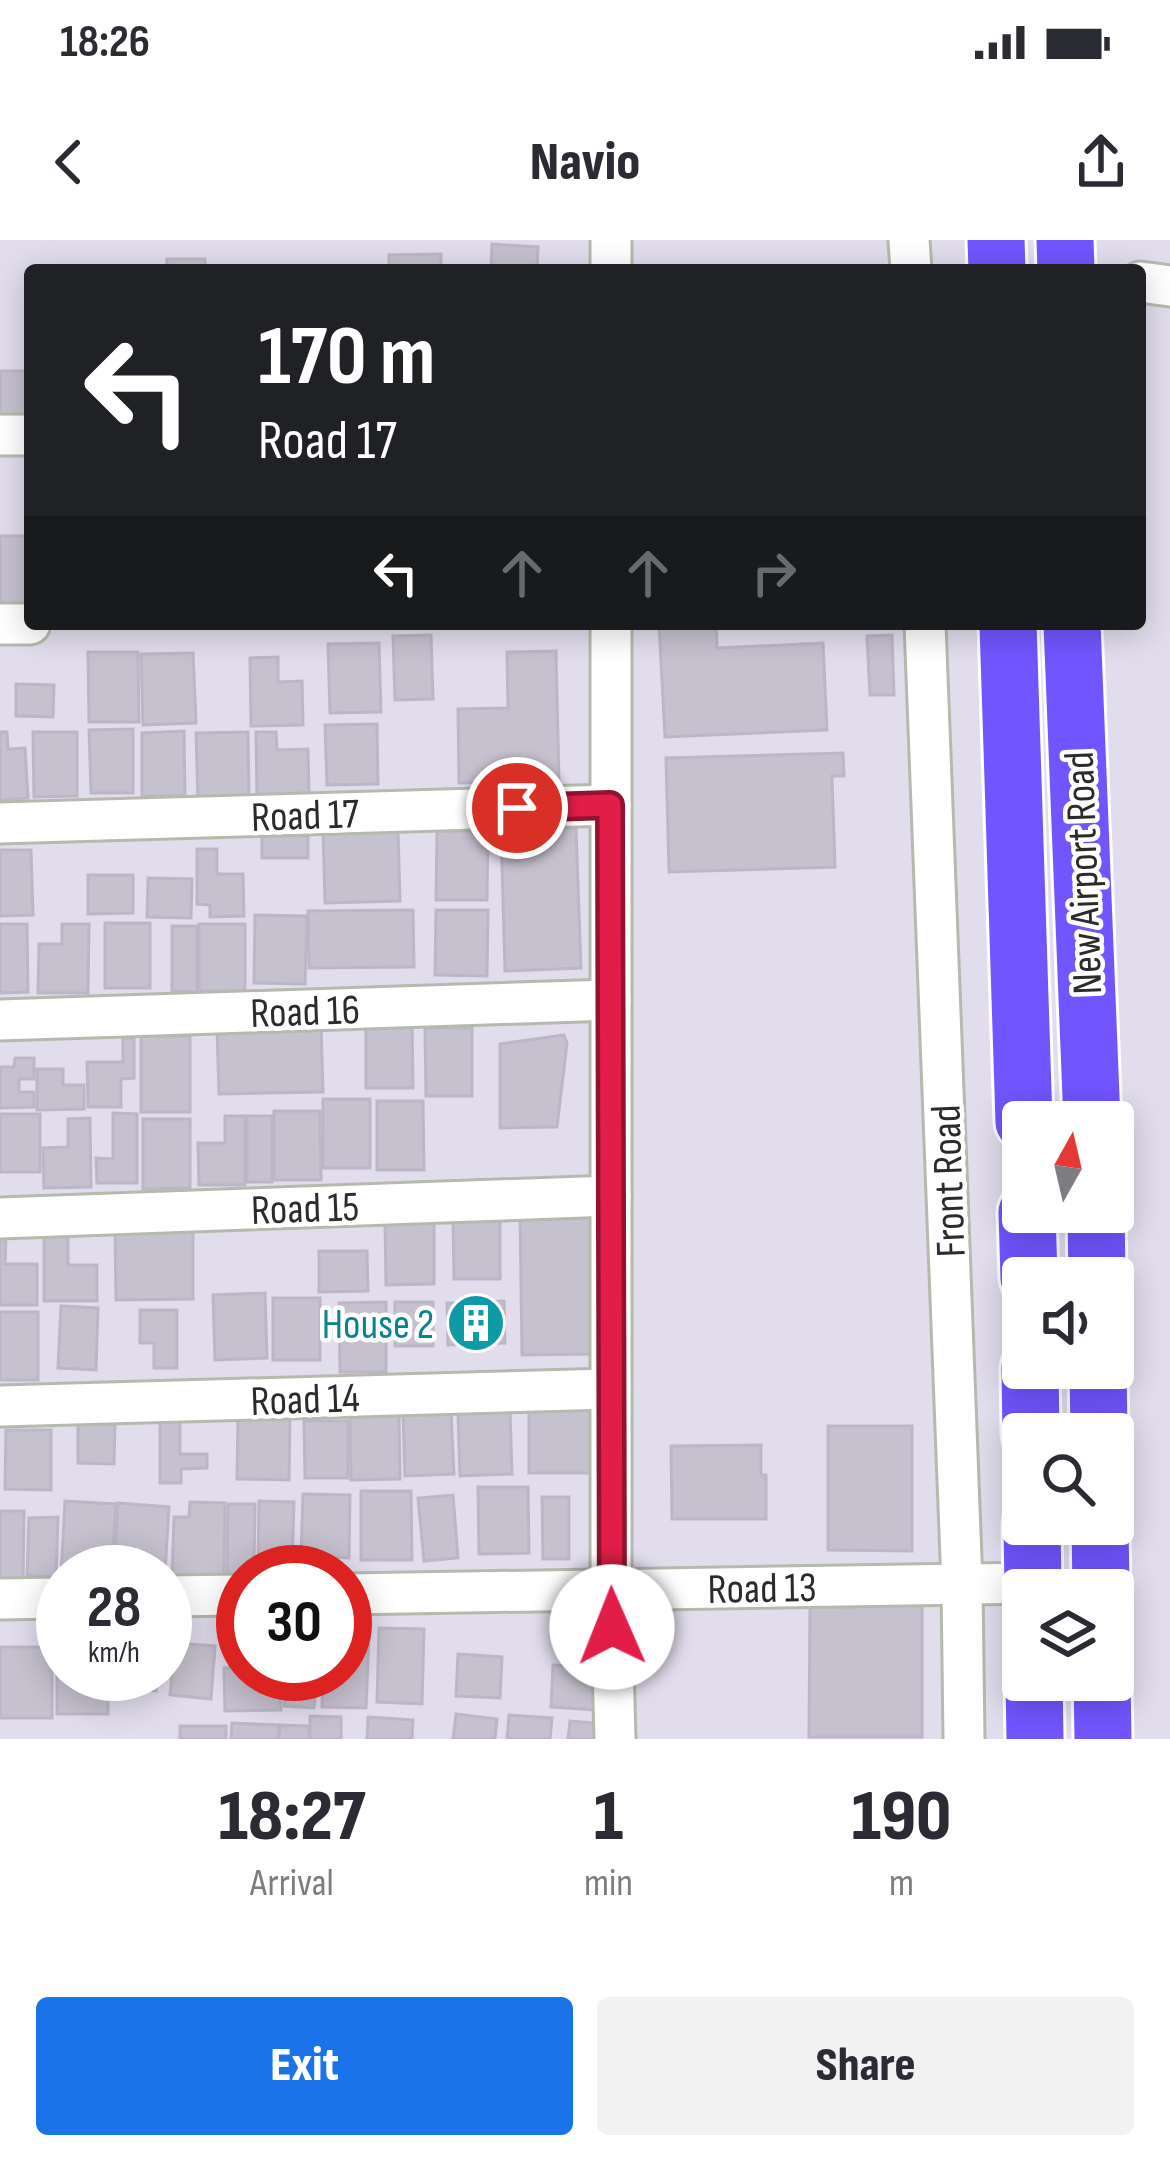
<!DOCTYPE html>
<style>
:root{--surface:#fff;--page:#f2f2f3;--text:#2b2b33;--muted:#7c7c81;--accent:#1a73e8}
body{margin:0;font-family:"Sofia Sans Condensed",sans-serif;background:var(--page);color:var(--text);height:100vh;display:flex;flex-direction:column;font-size:45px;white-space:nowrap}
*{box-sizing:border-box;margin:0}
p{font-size:39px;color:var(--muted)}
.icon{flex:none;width:66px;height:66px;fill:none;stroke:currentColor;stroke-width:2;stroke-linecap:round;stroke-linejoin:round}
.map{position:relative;height:1499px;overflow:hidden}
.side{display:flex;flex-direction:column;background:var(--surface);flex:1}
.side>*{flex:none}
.hud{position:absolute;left:24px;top:24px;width:1122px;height:366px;border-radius:12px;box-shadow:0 6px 30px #0003;background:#202124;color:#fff;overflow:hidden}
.needle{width:78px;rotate:8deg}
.controls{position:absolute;left:1002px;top:861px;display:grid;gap:24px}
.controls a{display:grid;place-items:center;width:132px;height:132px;border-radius:12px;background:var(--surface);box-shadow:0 6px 30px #0003;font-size:60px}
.speed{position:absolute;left:36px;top:1305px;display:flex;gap:24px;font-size:60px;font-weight:700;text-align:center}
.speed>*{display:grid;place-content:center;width:156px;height:156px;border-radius:50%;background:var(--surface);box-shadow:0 6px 30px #0003;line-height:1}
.speed small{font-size:30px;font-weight:400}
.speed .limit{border:18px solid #d22;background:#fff;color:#111}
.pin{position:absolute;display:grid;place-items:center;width:102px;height:102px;color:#fff;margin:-51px;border:6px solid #fff;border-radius:50%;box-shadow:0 3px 12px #0007}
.me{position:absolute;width:132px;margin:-66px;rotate:359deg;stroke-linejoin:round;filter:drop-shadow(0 0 9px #0008)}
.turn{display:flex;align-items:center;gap:42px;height:252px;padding:0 36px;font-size:54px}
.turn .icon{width:156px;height:156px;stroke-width:2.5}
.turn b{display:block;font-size:84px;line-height:102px}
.lanes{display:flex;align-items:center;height:114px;padding:0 36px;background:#0003;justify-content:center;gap:60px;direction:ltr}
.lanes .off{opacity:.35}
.eta{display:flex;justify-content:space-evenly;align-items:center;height:204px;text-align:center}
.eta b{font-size:72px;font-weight:800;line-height:84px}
.button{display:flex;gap:24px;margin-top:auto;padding:24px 36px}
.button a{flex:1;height:138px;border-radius:12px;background:var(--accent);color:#fff;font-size:48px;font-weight:800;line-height:138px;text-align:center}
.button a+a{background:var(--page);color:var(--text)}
.status{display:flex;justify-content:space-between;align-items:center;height:84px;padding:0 60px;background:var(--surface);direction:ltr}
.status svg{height:33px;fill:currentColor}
header{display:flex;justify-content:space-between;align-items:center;height:156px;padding:0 36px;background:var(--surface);font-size:54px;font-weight:800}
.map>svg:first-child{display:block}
.building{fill:#c6c1cf;stroke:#bdb6c8;stroke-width:3}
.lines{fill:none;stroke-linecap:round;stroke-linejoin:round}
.minor-casing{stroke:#b4bbad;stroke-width:45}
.highway-casing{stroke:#fff;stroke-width:63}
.minor{stroke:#fff;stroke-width:39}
.highway{stroke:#7155ff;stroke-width:57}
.route-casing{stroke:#92132f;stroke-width:30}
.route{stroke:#e11d48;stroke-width:21}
.labels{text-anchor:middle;stroke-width:9;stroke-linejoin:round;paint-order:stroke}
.street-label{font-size:42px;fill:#2b2b2b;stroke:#fff}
.culture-label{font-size:42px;fill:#0d838f;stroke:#fff;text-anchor:end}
</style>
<div class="status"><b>18:26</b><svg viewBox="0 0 49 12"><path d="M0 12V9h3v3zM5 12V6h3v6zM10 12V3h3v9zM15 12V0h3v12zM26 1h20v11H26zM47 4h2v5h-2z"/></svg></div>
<header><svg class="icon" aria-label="back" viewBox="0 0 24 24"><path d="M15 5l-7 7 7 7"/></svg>Navio<svg class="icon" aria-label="share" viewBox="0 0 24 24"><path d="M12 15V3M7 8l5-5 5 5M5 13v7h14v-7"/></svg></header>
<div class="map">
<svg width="1170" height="1499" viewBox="0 0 1170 1499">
<rect width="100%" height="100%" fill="#e2dded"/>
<g class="building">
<polygon points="492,4 538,7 537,30 491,30"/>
<polygon points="441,14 441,30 389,30 389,15"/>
<rect x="167" y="19" width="38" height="11"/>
<rect x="0" y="131" width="30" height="43"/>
<rect x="0" y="296" width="30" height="73"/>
<polygon points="659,384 716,384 717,408 823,403 827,490 665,497"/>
<polygon points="431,395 433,459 395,460 393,396"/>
<polygon points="892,395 894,455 870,455 867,396"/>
<polygon points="379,403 381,472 330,473 328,404"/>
<polygon points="556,411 559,541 459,543 458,469 508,468 507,412"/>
<polygon points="88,412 138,412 139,482 89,482"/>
<polygon points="193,413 196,483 143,485 141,414"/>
<polygon points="278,417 278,442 302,441 303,485 251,486 250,418"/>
<polygon points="16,444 54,445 53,477 16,476"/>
<polygon points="377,484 378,544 327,545 325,485"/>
<polygon points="133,489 133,553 91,553 89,490"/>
<polygon points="184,491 185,556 142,556 142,493"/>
<polygon points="0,492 7,492 8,509 25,508 28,558 0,560"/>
<polygon points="33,492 77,492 77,556 34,557"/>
<polygon points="248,492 249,561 198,562 196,493"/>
<polygon points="256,492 276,492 277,510 308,509 309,556 257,557"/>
<polygon points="843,513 844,536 832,536 835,627 669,632 666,518"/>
<polygon points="576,588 581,728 505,731 501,590"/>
<polygon points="398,590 400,661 325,663 323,591"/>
<polygon points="437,591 488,591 487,660 436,660"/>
<rect x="262" y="596" width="46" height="22"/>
<polygon points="197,609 217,609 217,634 243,634 244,676 210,677 210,665 197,664"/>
<polygon points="0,610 31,610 33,675 0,676"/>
<polygon points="88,635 133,635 133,673 88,674"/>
<polygon points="148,638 192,639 191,678 147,677"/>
<polygon points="413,670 414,727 309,728 308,671"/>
<polygon points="436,670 488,670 487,736 435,735"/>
<polygon points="255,675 307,676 305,744 254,743"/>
<rect x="105" y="683" width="45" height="65"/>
<polygon points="0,684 27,684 28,752 0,753"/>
<polygon points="62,684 89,684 88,753 38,753 39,704 62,704"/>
<rect x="199" y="684" width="46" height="67"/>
<polygon points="172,686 197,686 197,752 172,751"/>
<polygon points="366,779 412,779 413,848 366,848"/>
<polygon points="321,785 323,852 219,854 217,788"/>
<polygon points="425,788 472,788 472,856 426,856"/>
<polygon points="564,795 567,803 557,887 500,888 500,804"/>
<rect x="141" y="796" width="49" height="76"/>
<polygon points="123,798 134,798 134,838 121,839 121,867 88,867 87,822 123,822"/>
<polygon points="15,818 34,818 34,839 19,839 19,852 34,852 34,867 0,868 0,827 14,827"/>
<polygon points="37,829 63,829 63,845 84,845 84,869 37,870"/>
<rect x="323" y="859" width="47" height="69"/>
<polygon points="377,861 423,861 424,930 377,930"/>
<polygon points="274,871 320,871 321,940 274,940"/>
<polygon points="113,873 137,874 137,943 97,943 96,918 113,919"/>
<rect x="0" y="874" width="40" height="58"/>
<polygon points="225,876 245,876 245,945 199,945 198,903 225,903"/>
<rect x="247" y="876" width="25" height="66"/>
<polygon points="90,878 91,947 44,948 43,908 68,907 68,879"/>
<polygon points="143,879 190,879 190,948 143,949"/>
<polygon points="593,971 594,1114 522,1115 520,972"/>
<polygon points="453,976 500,976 500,1039 454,1039"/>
<polygon points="385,980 434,980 434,1044 386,1045"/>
<polygon points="115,989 193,989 193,1059 116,1060"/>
<polygon points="44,994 68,994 68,1025 97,1025 97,1061 44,1061"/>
<polygon points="0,996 6,996 5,1024 37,1024 37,1065 0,1065"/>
<polygon points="319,1011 367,1011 368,1051 319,1052"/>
<polygon points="265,1053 267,1118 215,1120 213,1055"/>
<rect x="273" y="1058" width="47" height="62"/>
<polygon points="504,1061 505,1103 448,1105 447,1063"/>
<polygon points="386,1062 386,1132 340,1132 339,1063"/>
<rect x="395" y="1062" width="38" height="44"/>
<polygon points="61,1066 98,1068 96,1130 58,1128"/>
<polygon points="140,1070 177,1070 177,1128 154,1128 154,1103 140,1103"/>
<rect x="0" y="1072" width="38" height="68"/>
<rect x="529" y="1167" width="63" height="66"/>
<polygon points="451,1172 454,1234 405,1236 403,1173"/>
<polygon points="510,1172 512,1234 460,1236 458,1173"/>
<polygon points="350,1174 399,1174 400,1239 351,1240"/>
<polygon points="238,1175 290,1175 289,1240 237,1239"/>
<polygon points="160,1180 180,1181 180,1214 207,1214 207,1228 181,1229 181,1243 160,1243"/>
<polygon points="304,1181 348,1181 348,1238 305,1238"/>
<polygon points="78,1182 115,1182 114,1224 78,1223"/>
<polygon points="828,1186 912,1186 912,1311 828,1310"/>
<polygon points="6,1190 51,1190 51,1250 5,1249"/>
<polygon points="761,1205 761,1235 766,1235 766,1279 672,1279 671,1206"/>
<polygon points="478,1247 528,1247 529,1313 479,1314"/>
<polygon points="361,1251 411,1251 412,1320 361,1320"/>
<polygon points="303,1254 350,1255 349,1318 301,1316"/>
<polygon points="453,1255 458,1318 424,1321 418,1258"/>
<polygon points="542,1257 569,1257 569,1319 543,1319"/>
<polygon points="65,1261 116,1264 111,1332 63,1332 61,1336"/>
<polygon points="259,1261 294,1262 292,1329 258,1328"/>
<polygon points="190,1262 225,1263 224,1338 172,1336 174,1277 189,1277"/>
<polygon points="118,1263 169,1267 165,1332 114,1332"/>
<polygon points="228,1264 255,1264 254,1332 243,1332 243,1336 227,1335"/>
<polygon points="0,1271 24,1271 23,1346 0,1345"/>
<polygon points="58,1277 56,1337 27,1335 29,1278"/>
<polygon points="810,1364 922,1364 922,1497 809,1497"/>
<polygon points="379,1388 424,1389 422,1464 377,1462"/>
<polygon points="345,1394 369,1395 366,1468 322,1467 323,1434 345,1434"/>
<polygon points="175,1403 215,1406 211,1459 170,1455"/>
<rect x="0" y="1407" width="52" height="71"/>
<polygon points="57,1408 63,1408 63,1434 108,1434 108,1474 57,1474"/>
<polygon points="458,1414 502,1417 500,1458 456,1456"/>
<polygon points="553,1425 597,1428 595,1470 551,1467"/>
<polygon points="243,1427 243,1434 280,1434 281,1470 225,1471 224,1428"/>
<polygon points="118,1434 158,1434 156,1451 117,1448"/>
<polygon points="286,1434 317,1434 314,1468 284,1466"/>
<polygon points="456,1474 497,1479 495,1499 453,1499"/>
<polygon points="509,1475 552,1478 550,1499 507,1499"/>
<polygon points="310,1476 341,1477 341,1499 310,1499"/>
<polygon points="368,1477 413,1480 412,1499 367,1499"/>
<polygon points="570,1481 614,1485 612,1499 568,1499"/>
<polygon points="232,1483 279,1485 278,1499 231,1499"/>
<polygon points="280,1485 309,1486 309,1499 279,1499"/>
<rect x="180" y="1486" width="46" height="13"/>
</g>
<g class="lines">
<g class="minor-casing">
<g id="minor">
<polyline points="611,0 611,30"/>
<polyline points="909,0 911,30"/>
<polyline points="1140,42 1170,46"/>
<polyline points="0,195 30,195"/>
<polyline points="0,384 30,384"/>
<polyline points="611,384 611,1350 615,1499"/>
<polyline points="925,384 962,1344 964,1499"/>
<polyline points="0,583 611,565"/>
<polyline points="0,780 611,760"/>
<polyline points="0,978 611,956"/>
<polyline points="0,1166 611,1149"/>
<polyline points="345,1354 1033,1343"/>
<polyline points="165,1356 243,1355"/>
<polyline points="0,1359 63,1358"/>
</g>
</g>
<g class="highway-casing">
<g id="highway">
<polyline points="996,0 997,30"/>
<polyline points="1065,0 1066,30"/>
<polyline points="1008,384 1024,882"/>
<polyline points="1072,384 1092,882"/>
<polyline points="1027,972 1029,1038"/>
<polyline points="1096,972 1097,1038"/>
<polyline points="1030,1128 1031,1194"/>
<polyline points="1098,1128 1099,1194"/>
<polyline points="1032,1284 1033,1350"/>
<polyline points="1100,1284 1101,1350"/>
<polyline points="1034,1440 1035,1499"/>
<polyline points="1102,1440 1103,1499"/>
</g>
</g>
<use href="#minor" class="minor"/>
<use href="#highway" class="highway"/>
</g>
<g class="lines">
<g class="route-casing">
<polyline id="route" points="517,568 610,565 612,1387"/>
</g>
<use href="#route" class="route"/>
</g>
<defs>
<g id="building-disc" transform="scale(3)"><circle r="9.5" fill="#0f9aa8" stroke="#fff"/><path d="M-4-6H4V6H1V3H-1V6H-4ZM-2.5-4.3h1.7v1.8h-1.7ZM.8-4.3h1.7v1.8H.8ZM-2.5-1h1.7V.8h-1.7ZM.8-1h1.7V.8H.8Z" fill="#fff"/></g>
</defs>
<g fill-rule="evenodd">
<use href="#building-disc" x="476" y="1083"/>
</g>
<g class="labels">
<g class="street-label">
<text transform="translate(305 574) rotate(-2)" y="15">Road 17</text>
<text transform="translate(1082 633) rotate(-92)" y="15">New Airport Road</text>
<text transform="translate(305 770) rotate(-2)" y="15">Road 16</text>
<text transform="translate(947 941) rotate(-92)" y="15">Front Road</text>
<text transform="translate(305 967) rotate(-2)" y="15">Road 15</text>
<text transform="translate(305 1158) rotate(-2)" y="15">Road 14</text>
<text transform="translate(762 1347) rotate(-1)" y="15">Road 13</text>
</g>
<g class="culture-label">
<text x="434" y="1098">House 2</text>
</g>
</g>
</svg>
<div class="controls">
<a><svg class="needle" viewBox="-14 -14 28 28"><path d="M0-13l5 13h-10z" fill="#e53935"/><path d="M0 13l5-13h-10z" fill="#7c7c81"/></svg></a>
<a><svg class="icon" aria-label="sound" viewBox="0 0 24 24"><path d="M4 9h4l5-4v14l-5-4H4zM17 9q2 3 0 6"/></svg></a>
<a><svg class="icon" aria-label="search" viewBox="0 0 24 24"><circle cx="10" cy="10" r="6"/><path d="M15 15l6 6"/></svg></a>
<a><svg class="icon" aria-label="layers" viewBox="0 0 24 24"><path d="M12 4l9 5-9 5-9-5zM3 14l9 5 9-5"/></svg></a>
</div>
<div class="speed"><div>28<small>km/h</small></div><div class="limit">30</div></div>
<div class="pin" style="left:517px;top:568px;background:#d93025"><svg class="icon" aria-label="arrive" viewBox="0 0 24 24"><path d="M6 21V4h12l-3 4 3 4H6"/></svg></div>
<svg class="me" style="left:612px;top:1387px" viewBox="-20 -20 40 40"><circle r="19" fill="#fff"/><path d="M0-13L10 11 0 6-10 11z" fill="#e11d48"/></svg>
<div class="hud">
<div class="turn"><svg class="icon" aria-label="left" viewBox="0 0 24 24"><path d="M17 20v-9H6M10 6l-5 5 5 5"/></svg><div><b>170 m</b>Road 17</div></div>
<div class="lanes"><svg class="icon" aria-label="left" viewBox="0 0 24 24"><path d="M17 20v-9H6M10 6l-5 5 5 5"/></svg><svg class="icon off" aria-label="ahead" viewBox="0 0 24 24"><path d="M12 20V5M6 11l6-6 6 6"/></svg><svg class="icon off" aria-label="ahead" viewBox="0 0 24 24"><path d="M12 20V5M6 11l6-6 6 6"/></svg><svg class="icon off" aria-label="right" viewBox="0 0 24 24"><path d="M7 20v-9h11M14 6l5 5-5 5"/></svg></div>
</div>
</div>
<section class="side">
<div class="eta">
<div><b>18:27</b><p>Arrival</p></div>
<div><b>1</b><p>min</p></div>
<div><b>190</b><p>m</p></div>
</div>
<div class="button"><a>Exit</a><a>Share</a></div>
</section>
